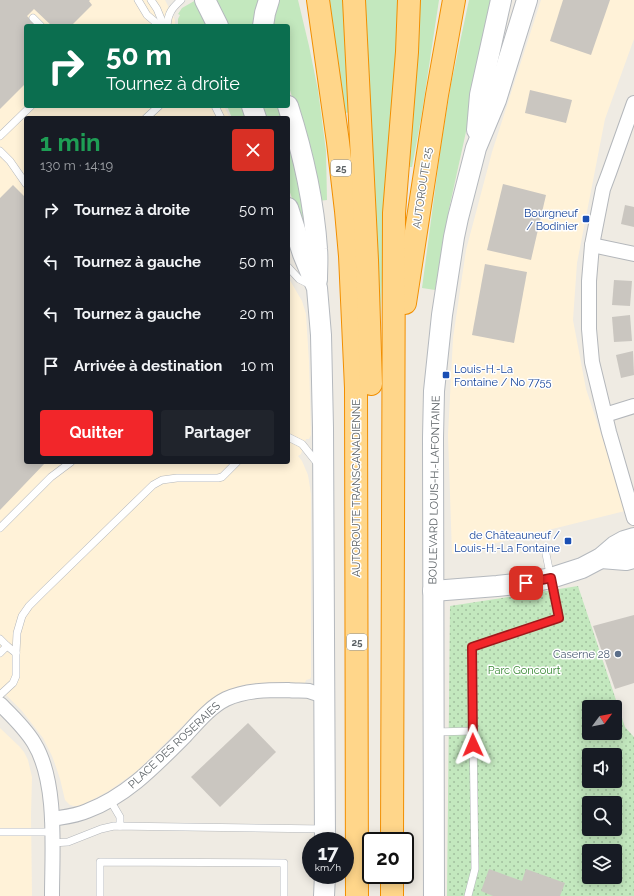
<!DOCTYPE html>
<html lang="fr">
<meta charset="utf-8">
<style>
:root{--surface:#171b24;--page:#20242c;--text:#f1f3f6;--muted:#9ea1a6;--accent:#f2262a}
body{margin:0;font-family:Raleway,sans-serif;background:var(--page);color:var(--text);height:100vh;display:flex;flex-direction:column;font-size:15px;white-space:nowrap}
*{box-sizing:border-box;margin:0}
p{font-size:13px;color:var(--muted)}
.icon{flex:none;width:22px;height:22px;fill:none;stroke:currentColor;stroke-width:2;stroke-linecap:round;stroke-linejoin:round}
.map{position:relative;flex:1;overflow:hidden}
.details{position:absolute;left:24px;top:116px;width:266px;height:348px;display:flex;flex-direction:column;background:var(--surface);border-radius:4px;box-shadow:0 2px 10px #0003}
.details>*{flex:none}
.banner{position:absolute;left:24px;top:24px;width:266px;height:84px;border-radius:4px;box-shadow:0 2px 10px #0003;background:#0b6e4f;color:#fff;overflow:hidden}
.needle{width:26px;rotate:58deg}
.controls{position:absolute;left:582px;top:700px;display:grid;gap:8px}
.controls a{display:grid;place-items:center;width:40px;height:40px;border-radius:4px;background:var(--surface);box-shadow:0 2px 10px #0003;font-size:20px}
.speed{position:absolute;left:302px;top:832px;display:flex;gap:8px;font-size:20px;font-weight:700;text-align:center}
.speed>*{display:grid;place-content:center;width:52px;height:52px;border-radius:50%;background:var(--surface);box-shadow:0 2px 10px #0003;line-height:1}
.speed small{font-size:10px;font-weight:400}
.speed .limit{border:2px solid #111;border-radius:6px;background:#fff;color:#111}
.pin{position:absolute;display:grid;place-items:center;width:34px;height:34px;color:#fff;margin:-17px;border-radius:8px;box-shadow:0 2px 6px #0006}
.me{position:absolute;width:44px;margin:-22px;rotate:359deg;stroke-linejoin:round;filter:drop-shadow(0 0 3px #0008)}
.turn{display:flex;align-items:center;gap:14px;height:84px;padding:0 16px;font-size:18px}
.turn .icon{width:52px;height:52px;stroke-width:2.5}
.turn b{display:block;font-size:28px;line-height:34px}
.round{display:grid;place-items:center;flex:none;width:42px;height:42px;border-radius:4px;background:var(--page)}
.overview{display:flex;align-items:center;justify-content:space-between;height:68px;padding:0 16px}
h1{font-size:24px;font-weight:700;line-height:30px;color:#1e9e55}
.cta{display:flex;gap:8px;margin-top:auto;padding:8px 16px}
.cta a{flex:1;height:46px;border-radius:4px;background:var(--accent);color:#fff;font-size:16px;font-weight:700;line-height:46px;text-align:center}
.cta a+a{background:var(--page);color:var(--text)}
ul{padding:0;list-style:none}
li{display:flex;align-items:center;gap:12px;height:52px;padding:0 16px}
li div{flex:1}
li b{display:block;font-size:15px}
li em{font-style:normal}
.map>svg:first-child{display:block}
.commercial{fill:#fff2d8}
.green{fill:#c3e8be}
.park{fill:url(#park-dots);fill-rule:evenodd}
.building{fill:#cac6c0}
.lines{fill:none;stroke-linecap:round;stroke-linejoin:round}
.lane-casing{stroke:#b4b7bb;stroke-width:8}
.street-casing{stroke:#b4b7bb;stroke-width:16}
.secondary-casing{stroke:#b5b9be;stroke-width:22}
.highway-casing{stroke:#f28f00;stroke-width:24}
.lane{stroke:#fff;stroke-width:7}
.street{stroke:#fff;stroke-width:14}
.secondary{stroke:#fff;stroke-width:20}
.highway{stroke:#ffd68a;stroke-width:22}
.route-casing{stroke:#9d191b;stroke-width:10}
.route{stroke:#f2262a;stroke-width:7}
.transit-dot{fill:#1a4fb4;stroke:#fff;stroke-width:1.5}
.service-dot{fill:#5c6f8a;stroke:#fff;stroke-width:1.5}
.labels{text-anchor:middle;stroke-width:3;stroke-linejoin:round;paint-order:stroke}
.shield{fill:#fff;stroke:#8c9093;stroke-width:1}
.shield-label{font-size:10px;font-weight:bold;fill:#5b6165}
.street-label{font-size:11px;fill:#5b6165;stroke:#fff}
.transit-label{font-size:11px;fill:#164399;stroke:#fff;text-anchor:end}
.service-label{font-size:11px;fill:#4e5e75;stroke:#fff;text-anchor:end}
.park-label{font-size:11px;fill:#358730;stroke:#fff}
</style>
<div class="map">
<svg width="634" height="896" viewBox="0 0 634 896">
<defs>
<pattern id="park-dots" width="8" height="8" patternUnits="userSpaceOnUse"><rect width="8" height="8" fill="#c3e8be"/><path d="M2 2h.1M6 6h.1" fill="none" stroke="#a1bf9e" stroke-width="1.8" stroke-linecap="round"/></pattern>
</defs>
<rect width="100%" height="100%" fill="#efebe3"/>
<g class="commercial">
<polygon points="0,0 165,0 175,20 175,26 26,26 26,106 224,106 230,118 26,118 26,462 288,462 288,277 302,301 306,314 309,362 311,435 309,439 306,439 301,454 298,456 302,461 308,475 311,494 311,677 310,679 306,680 305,683 253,684 243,685 225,691 208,701 137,771 109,791 86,803 79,806 74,806 70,805 65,800 60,779 56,767 52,756 43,738 22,711 0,689"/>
<polygon points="541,0 634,0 634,39 605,119 577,263 573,320 586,389 619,488 625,511 452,554 448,435 453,338 466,250 492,152"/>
<polygon points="0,728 19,746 24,752 28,760 32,777 31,815 32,896 0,896"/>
</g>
<g class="green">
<polygon points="196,0 210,26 178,26 178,19 180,15 178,14 182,8"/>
<polygon points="213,0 263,0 257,26 226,26"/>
<polygon points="278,0 298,0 309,46 318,90 326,151 327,200 318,201 300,122 288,84 288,26 271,26"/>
<polygon points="327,0 346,0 352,112 345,113"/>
<polygon points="363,0 401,0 383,255 380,329"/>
<polygon points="418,0 439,0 421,119 412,167 408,167"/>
<polygon points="469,0 495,0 449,209 435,290 422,288 441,145 451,84"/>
<polygon points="227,106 243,106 248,118 232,118"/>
<polygon points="260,106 280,106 284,118 264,118"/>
<polygon points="288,132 309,238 300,220 288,187"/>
</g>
<path class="park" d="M578 586 625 727 634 737V896H447L450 606ZM589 707H615V733H589ZM589 755H615V781H589ZM589 803H615V829H589ZM589 851H615V877H589Z"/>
<g class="building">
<polygon points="0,0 90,0 89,1 92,5 71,26 52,26 34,9 27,16 37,26 26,26 26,83 0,109"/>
<polygon points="563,0 610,0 591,55 550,41"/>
<polygon points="530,90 572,100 566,123 525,113"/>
<polygon points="503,184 546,195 531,260 487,250"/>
<polygon points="13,185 26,198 26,462 46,462 0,510 0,198"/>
<polygon points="625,205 634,207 634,227 621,224"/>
<polygon points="485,264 527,272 514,343 472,335"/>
<polygon points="614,280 632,281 630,306 612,305"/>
<polygon points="630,315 632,341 614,342 612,317"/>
<polygon points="633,351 634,375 621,378 616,355"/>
<polygon points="634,615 634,683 615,689 593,626"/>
<polygon points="248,723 276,752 220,807 191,777"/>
<polygon points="489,869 522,881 526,869 565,883 560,896 493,896 481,891"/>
</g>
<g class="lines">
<g class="lane-casing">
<g id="lane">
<polyline points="138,0 147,15 160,26"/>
<polyline points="151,0 157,9 164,26"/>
<polyline points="33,18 41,26"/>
<path d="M167 26C168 13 172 8 181 0"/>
<polyline points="215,106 221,118"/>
<polyline points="146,118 159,106"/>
<polyline points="0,136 31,106"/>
<polyline points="0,151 10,161 26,184"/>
<polyline points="288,267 299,279 311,285"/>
<polyline points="288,437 302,444 318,464"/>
<polyline points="0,528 51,477 71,462"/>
<polyline points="0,639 7,646 16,653"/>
<polyline points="0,653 7,646"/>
<polyline points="0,695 13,683 16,676 16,653 17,633 22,616 29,606 43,592 153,485 162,480 177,478 218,478 222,477 237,462"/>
<polyline points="435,732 473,731"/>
<polyline points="110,800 120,817 120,826"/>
<polyline points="0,832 52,832"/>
<polyline points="52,843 68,842 101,829 114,826 325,829"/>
<polyline points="100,896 100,862 284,863 284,896"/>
<polyline points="468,896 475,869 473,731 472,647 559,618 546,554"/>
</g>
</g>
<g class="street-casing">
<g id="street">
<polyline points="634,103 609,173 603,189 592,245 589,281 589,329 592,362 609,432 634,518"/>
<polyline points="592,245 634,254"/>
<polyline points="605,415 634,406"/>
<path d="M0 704C12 716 25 728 34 743 58 782 52 851 52 896"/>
<path d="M52 819C64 817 76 816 87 811 127 796 156 765 185 736 197 723 210 707 226 699 245 690 268 690 288 690 295 691 303 690 309 691 314 693 319 694 324 696"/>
</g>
</g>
<g class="secondary-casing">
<g id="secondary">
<polyline points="205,0 218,26"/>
<polyline points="263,26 265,13 269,0"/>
<polyline points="252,106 256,118"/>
<path d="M288 106C302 150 314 203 317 249 318 259 317 269 317 280"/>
<polyline points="477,130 480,95 501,0"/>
<polyline points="288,208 303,254 317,288 321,335 323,428 325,841"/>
<polyline points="601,558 626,560 634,558"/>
<polyline points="433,591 497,586 526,583 551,578 582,568 601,558 615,546 624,541 634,538"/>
<polyline points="324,896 325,875"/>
<polyline points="434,896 433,438 434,391 442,315 454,237 458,218 476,148 496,100 527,0"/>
</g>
</g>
<g class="highway-casing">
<g id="highway">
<polyline points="318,0 338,142 346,211 350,256 356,388 357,896"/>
<polyline points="354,0 367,260 371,384"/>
<polyline points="405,303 437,95 454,0"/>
<polyline points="392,841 394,213 407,52 409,0"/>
<polyline points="392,896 392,875"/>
</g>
</g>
<use href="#lane" class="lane"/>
<use href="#street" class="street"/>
<use href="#secondary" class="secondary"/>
<use href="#highway" class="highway"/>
</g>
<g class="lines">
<g class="route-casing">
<polyline id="route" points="473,745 472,647 559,618 551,578 526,583"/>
</g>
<use href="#route" class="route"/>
</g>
<g class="transit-dot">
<rect x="582" y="215" width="8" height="8" rx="2"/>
<rect x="442" y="371" width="8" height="8" rx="2"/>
<rect x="564" y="537" width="8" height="8" rx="2"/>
</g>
<circle class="service-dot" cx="618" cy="654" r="4"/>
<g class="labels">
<g class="shield">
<rect x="331" y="160" width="20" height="16" rx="3"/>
<rect x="347" y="634" width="20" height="16" rx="3"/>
</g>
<g class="shield-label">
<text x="341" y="172">25</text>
<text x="357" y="646">25</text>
</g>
<g class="street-label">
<text transform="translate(422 188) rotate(-82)" y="4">AUTOROUTE 25</text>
<text transform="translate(356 488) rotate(-90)" y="4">AUTOROUTE TRANSCANADIENNE</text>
<text transform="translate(434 490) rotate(-89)" y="4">BOULEVARD LOUIS-H.-LAFONTAINE</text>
<text transform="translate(174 745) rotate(-43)" y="4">PLACE DES ROSERAIES</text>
</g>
<g class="transit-label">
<text x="578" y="217">Bourgneuf<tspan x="578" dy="13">/ Bodinier</tspan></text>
<text x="454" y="373" text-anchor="start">Louis-H.-La<tspan x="454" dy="13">Fontaine / No 7755</tspan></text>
<text x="560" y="539">de Châteauneuf /<tspan x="560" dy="13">Louis-H.-La Fontaine</tspan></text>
</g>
<g class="service-label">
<text x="610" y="658">Caserne 28</text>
</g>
<g class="park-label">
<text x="524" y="674">Parc Goncourt</text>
</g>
</g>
</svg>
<div class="controls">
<a><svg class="needle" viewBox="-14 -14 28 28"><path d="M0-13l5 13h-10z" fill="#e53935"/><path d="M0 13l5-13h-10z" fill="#9ea1a6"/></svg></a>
<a><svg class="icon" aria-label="sound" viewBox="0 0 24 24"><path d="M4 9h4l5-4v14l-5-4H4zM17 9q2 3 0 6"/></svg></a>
<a><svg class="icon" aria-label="search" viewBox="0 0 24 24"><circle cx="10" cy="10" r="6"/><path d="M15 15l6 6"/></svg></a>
<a><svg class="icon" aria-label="layers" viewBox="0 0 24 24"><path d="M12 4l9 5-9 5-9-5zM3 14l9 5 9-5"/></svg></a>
</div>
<div class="speed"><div>17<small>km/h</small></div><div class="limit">20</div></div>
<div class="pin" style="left:526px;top:583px;background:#d93025"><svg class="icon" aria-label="arrive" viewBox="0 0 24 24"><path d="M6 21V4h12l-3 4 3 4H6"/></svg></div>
<svg class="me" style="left:473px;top:745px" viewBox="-20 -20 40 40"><path d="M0-17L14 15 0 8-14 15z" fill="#f2262a" stroke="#fff" stroke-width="4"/></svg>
<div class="banner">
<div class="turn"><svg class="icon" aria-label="right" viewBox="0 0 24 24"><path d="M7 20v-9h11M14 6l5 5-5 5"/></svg><div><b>50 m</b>Tournez à droite</div></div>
</div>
<section class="details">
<div class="overview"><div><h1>1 min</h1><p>130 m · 14:19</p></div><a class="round" style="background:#d93025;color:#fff"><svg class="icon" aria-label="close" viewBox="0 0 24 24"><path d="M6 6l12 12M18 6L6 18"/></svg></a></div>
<ul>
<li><svg class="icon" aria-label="right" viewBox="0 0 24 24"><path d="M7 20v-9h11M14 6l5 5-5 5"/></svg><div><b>Tournez à droite</b></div><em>50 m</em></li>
<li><svg class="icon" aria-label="left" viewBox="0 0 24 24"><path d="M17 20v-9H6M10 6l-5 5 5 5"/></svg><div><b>Tournez à gauche</b></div><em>50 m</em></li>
<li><svg class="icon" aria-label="left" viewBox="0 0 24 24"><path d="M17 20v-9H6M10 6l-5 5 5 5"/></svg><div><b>Tournez à gauche</b></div><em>20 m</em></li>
<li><svg class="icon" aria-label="arrive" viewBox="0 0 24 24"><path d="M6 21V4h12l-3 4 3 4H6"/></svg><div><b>Arrivée à destination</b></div><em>10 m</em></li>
</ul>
<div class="cta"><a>Quitter</a><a>Partager</a></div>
</section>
</div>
